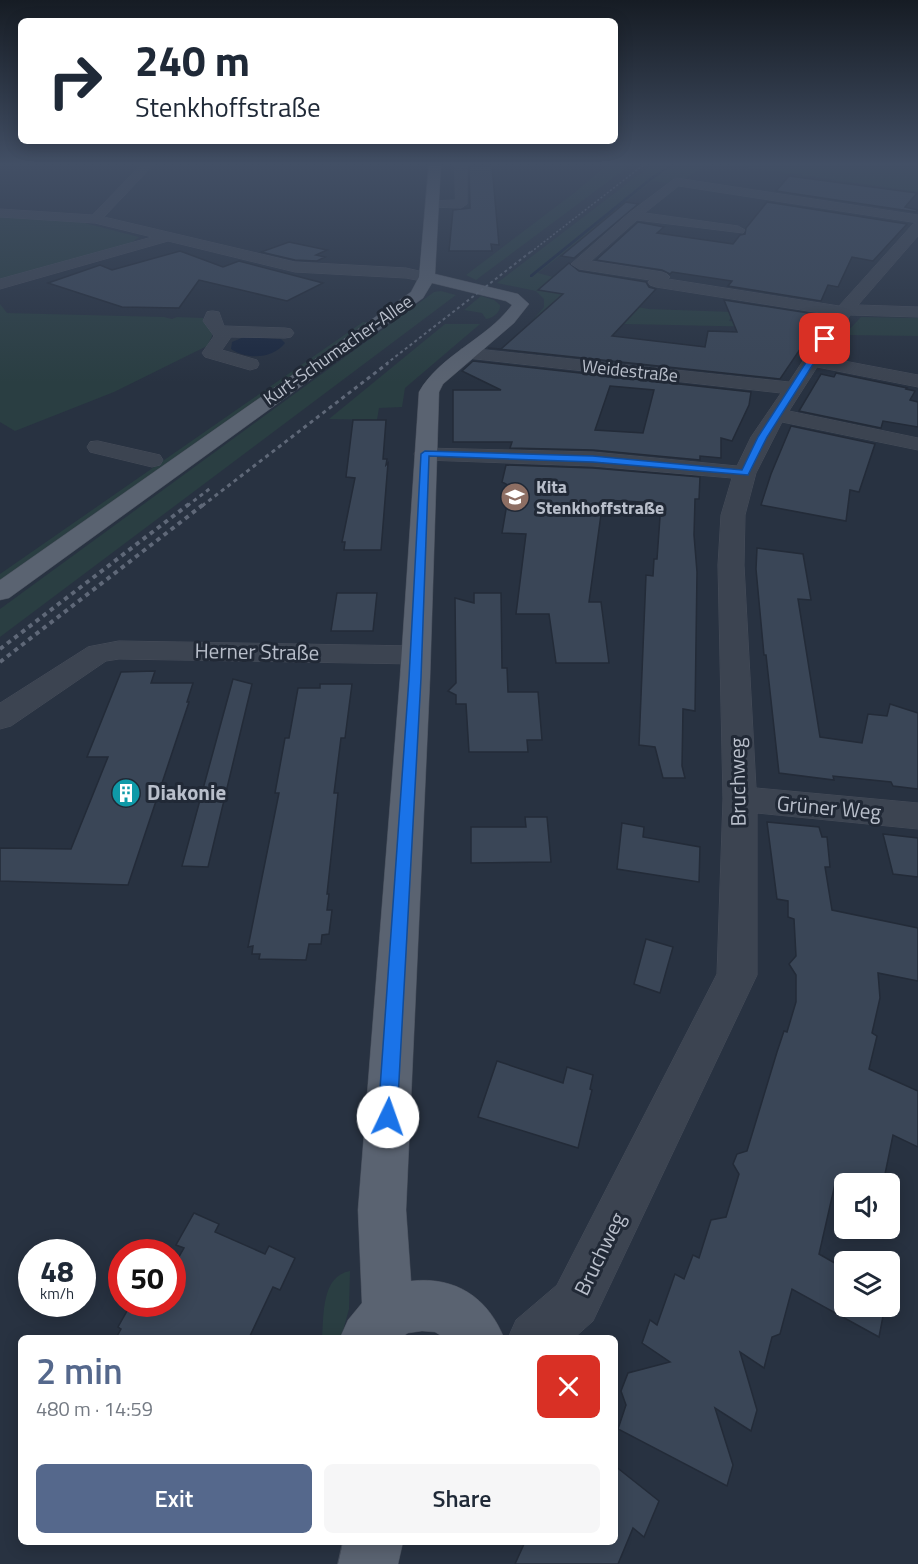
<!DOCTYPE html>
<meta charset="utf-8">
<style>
:root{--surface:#fff;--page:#f6f6f7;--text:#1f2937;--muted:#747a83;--accent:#55688c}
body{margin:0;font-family:"Titillium Web",sans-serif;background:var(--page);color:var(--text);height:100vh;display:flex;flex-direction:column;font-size:22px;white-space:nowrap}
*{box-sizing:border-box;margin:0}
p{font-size:20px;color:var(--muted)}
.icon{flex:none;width:33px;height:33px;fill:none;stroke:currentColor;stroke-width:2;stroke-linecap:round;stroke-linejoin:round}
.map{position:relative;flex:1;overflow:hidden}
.details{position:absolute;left:18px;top:1335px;width:600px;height:210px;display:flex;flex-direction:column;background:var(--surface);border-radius:9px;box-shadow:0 3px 15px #0003}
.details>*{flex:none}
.banner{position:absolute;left:18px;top:18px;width:600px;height:126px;border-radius:9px;box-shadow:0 3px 15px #0003;background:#fff;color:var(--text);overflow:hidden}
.fabs{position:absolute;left:834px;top:1173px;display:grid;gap:12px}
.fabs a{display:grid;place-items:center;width:66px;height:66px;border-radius:9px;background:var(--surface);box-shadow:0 3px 15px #0003;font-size:30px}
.speed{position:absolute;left:18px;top:1239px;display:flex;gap:12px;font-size:30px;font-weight:700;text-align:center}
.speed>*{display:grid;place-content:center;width:78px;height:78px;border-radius:50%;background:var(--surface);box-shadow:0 3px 15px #0003;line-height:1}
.speed small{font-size:15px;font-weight:400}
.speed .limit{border:9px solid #d22;background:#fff;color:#111}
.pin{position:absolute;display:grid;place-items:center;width:51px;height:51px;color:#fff;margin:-26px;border-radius:12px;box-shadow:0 3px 9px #0006}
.me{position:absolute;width:66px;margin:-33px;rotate:3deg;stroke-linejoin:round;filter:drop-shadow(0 0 4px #0008)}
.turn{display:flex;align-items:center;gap:21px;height:126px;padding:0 18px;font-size:27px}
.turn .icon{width:78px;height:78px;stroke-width:2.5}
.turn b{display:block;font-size:42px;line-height:51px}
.round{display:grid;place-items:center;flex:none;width:63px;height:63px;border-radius:9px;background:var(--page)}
.overview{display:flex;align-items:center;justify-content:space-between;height:102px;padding:0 18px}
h1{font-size:36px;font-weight:600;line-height:45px;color:var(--accent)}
.primary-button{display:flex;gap:12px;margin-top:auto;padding:12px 18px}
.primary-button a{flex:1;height:69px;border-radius:9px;background:var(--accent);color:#fff;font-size:24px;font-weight:600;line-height:69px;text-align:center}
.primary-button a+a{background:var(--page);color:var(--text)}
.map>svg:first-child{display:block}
.green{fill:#2a3e42}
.water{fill:#1b283f}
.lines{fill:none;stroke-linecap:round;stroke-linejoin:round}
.stream{fill:#1b283f;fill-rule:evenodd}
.building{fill:#3a4657;stroke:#232b38;stroke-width:1.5;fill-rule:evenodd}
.minor-casing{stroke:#464d5a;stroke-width:1}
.major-casing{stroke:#464d5a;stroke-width:1}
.minor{fill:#3c4451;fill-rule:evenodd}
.major{fill:#5a6371;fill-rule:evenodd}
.rail-far3{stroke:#5f6878;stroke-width:1.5;stroke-dasharray:2 2;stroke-linecap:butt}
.rail-far2{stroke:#5f6878;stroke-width:2;stroke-dasharray:3 3;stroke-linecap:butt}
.rail-far1{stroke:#5f6878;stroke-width:3;stroke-dasharray:4 4;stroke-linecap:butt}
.rail{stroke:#5f6878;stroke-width:4;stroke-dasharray:4.5 4.5;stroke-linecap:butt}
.route{fill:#1a73e8;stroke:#114b97;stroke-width:1.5}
.labels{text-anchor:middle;stroke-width:6;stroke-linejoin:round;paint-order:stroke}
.far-street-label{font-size:18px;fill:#b9bfcb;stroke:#212936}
.far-poi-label{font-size:18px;font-weight:bold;fill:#b9bfcb;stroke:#212936;text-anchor:start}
.street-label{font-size:21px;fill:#b9bfcb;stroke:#212936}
.poi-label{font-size:21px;font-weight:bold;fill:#b9bfcb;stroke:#212936;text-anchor:start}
</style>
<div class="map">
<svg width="918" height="1564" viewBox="0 0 918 1564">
<rect width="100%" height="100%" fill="#283241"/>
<g class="green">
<polygon points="610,163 633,163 476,280 466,275 574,193"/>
<polygon points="654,163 709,163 684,180 674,178 667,183 652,181 595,226 596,227 538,273 553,277 539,290 649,309 734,312 729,321 814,326 805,328 531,322 544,307 544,299 536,291 497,283"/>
<polygon points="713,163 918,163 918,192 732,165"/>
<polygon points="0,214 80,219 81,222 139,237 131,243 0,279"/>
<polygon points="441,291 456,295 0,637 0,609 434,292"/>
<path d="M481 296 494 300 500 305C501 312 493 318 486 319L482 313 464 310Z"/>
<polygon points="0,304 7,313 164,317 172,319 177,317 203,318 212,327 212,336 207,346 114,392 15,431 0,422"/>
<polygon points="861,317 918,318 918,336 844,335"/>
<polygon points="363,322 371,322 0,582 0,574"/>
<polygon points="445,324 480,324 405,388 402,407 379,408 377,420 329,419"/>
<path d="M350 1271 349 1309 341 1338H322C324 1316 321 1276 350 1271Z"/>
</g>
<path class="water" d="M244 337 281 339 285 343C272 359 248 360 231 349L232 342Z"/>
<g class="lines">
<polygon class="stream" points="674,163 676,163 653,179 532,277 530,277 530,275 651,177"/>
</g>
<g class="building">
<polygon points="469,166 492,166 499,245 491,244 492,251 449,251 453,210 470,208"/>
<polygon points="789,176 917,193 905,207 918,210 916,212 776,191"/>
<polygon points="626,202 638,204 574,258 561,256"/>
<polygon points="767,202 907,224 873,261 852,257 838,287 828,285 821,301 728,286 732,281 672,272 670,274 662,270 596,260 638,222 664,227 657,233 733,244 740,235 745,234 746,228"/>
<polygon points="289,242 327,250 316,255 325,257 317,261 295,260 261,252"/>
<polygon points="180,251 223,267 239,261 323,283 287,301 199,280 179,308 122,307 48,283 100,265 112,270"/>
<polygon points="569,263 579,271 646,282 649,287 656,289 612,336 705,347 708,331 737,332 724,300 815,314 803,338 807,339 780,379 488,348 501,349 563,294 538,290"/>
<path d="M473 361 751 392 749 405 732 441 721 438V458L700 456V460L593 450 510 448 512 442H453V390H501L462 371ZM610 386 654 390 643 433 595 430Z"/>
<polygon points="836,373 907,388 906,389 915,391 910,400 918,402 918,427 883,421 881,428 799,411 821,374 834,377"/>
<polygon points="353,420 386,420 383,459 387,459 386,465 388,463 381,550 344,550 345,542 342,542 355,478 346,477"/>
<polygon points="791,426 875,444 859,492 850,490 846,521 761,505 771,474"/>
<polygon points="506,465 593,468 700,477 699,499 695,499 694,535 697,572 695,711 683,709 682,766 685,778 663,778 655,747 639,745 646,575 653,576 654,559 657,559 661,503 603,500 589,602 601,602 609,663 556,663 549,614 516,614 526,534 502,533 510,486 502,482"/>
<polygon points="757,548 803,554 811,600 798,599 820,737 862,743 868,714 887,716 890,704 918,713 918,789 893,786 891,782 833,776 834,780 779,773 766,655 764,655 756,569"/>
<polygon points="337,593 377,593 373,631 331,631"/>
<polygon points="474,593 501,593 502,668 507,668 508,692 538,692 542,740 527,740 528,752 469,752 466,704 456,704 456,695 448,691 456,683 455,598 474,603"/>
<polygon points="155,671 151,683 193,683 187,702 189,702 128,885 0,881 0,848 71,849 108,757 87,757 121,672"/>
<polygon points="233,679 252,684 208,867 182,866"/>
<polygon points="320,684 352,684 345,738 341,738 334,793 338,793 327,894 329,894 327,910 332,910 329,934 322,935 321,944 309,944 306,960 259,959 260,954 252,954 253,946 248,947 279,793 275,793 285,738 289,738 298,688 320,688"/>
<polygon points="525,817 547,817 551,862 471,863 471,827 526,827"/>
<polygon points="767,822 819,827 822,837 827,837 830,867 825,867 832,910 918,928 918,981 878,973 880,998 872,1033 877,1036 869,1069 918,1091 918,1147 893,1135 883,1184 835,1184 819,1254 840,1266 837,1278 844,1282 844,1306 885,1306 879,1337 792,1289 780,1334 772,1337 764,1368 740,1352 757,1410 751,1431 715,1408 733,1465 727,1486 618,1429 626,1405 621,1391 628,1373 670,1362 642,1343 650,1320 657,1325 675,1274 684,1279 693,1255 699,1258 711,1220 726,1217 739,1174 733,1164 737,1154 747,1151 777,1052 784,1031 787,1032 796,1002 796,975 789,964 796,956 794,919 788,917 788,901 777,899"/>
<polygon points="622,823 644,827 643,837 700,847 699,882 617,869"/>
<polygon points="883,834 918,838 918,877 893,874"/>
<polygon points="646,939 673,947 660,993 634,984"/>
<polygon points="497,1061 563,1083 567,1067 593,1075 590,1089 592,1090 578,1148 478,1117"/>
<polygon points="194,1213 219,1224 215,1232 265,1254 269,1246 295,1258 280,1290 273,1287 249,1338 116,1338 121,1329 118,1327 131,1304 172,1304 172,1269 184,1248 176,1245"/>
<polygon points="615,1466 659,1501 644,1537 633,1528 618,1564 515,1564 525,1542 615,1542"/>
</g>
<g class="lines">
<g class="minor-casing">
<g id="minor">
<polygon points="143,163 155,163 104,217 295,262 406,268 432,274 435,277 427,282 406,278 295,272 168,241 0,289 0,279 152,237 95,223 0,217 0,209 92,215"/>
<polygon points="455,163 467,163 467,204 461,208 428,207 427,204 428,201 455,200"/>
<path d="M676 178 918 215V236L858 305 918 307V317L850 315 823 357 918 375V387L817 367 789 411 918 438V450L782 422 756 473 745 515 744 565 756 788 918 803V829L757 813V975L593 1321 574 1338H508L516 1320 557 1285 717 974 723 799 718 565 721 515 732 478 593 466 425 460 417 459 414 454 417 449 425 448 593 452 737 466 751 437 781 393 467 358 461 357 458 353 461 349 467 348 789 382 833 315 656 287 650 285 648 282 650 280 579 269 571 264 629 213ZM679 186 918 223 913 224 839 306 668 279 670 277 667 274 662 272 591 261 637 220 743 233 745 230 738 226 645 213Z"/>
<polygon points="213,311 219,312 224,326 285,328 291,329 294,333 291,337 285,338 231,337 222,350 257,360 259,364 257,368 250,370 205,357 202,353 214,336 203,321 207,312"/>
<polygon points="98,441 160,455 163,460 160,465 152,467 90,452 87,447 90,442"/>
<polygon points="119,641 416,646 426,648 430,655 426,662 416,664 119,659 106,661 11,726 0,729 0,703 88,647"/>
</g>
</g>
<g class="major-casing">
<g id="major">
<path d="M429 163H441L435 274 518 294 529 304 514 323 443 384 439 392 430 678 406 1210 411 1281C456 1276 488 1298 504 1338H445L435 1332 422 1331 408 1333 400 1338H340L348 1320 362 1303 358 1210 400 678 419 392C440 355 487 339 512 305L506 301 432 283 423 298 9 598 0 600V580L411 292 419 277Z"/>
<polygon points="343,1542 403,1542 398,1564 338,1564"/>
</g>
</g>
<use href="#minor" class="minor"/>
<use href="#major" class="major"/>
<polyline class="rail-far3" points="531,252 646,163"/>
<polyline class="rail-far2" points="386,364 533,250"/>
<g class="rail-far1">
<polyline points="187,506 212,487"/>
<polyline points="202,506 388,363"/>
</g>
<g class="rail">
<polyline points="0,649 189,504"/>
<polyline points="0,662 204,504"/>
</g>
</g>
<linearGradient id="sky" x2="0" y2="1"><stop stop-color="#161c24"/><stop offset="0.43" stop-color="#424f65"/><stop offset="1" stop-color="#424f65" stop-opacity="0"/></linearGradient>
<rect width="918" height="382" fill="url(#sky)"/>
<polygon class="route" points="825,337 829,339 767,437 748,475 593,462 429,456 421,678 397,1117 394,1124 388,1127 381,1124 378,1117 409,678 421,454 425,451 593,456 742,470 758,437 821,339"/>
<defs>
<g id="school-disc" transform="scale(1.5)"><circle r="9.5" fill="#8d6e63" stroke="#212936"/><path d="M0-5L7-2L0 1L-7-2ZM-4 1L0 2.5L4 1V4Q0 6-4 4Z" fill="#fff"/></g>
<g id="building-disc" transform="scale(1.5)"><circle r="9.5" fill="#0f9aa8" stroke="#212936"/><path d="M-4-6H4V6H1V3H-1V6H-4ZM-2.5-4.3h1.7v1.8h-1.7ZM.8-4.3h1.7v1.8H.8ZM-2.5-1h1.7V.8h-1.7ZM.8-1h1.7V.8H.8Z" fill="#fff"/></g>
</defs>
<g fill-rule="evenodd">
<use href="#school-disc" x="515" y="497"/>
<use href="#building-disc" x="126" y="793"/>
</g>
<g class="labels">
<g class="far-street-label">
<text transform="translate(338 350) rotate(-35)" y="6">Kurt-Schumacher-Allee</text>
<text transform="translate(630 371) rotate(6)" y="6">Weidestraße</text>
</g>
<g class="far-poi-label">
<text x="536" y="493">Kita<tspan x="536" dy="21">Stenkhoffstraße</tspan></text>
</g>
<g class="street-label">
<text transform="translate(257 652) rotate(1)" y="7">Herner Straße</text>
<text transform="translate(738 782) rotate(-91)" y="7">Bruchweg</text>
<text transform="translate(829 808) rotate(5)" y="7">Grüner Weg</text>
<text transform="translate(600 1254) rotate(-64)" y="7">Bruchweg</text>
</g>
<g class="poi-label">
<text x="147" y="800">Diakonie</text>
</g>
</g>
</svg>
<div class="fabs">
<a><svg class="icon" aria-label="sound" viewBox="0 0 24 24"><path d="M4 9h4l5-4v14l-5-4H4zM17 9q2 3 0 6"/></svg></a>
<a><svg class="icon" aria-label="layers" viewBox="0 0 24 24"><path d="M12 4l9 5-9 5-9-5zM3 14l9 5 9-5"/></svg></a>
</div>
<div class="speed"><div>48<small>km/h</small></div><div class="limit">50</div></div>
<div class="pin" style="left:825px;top:339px;background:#d93025"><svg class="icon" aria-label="arrive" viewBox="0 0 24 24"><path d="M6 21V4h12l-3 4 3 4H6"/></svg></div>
<svg class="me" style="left:388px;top:1117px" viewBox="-20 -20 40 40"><circle r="19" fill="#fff"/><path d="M0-13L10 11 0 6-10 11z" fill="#1a73e8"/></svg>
<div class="banner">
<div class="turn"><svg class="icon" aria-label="right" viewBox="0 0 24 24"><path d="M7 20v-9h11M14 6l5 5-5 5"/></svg><div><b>240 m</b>Stenkhoffstraße</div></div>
</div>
<section class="details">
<div class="overview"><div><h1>2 min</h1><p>480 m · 14:59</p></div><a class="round" style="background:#d93025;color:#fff"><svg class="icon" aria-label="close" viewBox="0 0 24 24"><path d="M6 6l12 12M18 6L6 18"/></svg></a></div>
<div class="primary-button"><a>Exit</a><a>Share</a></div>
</section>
</div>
